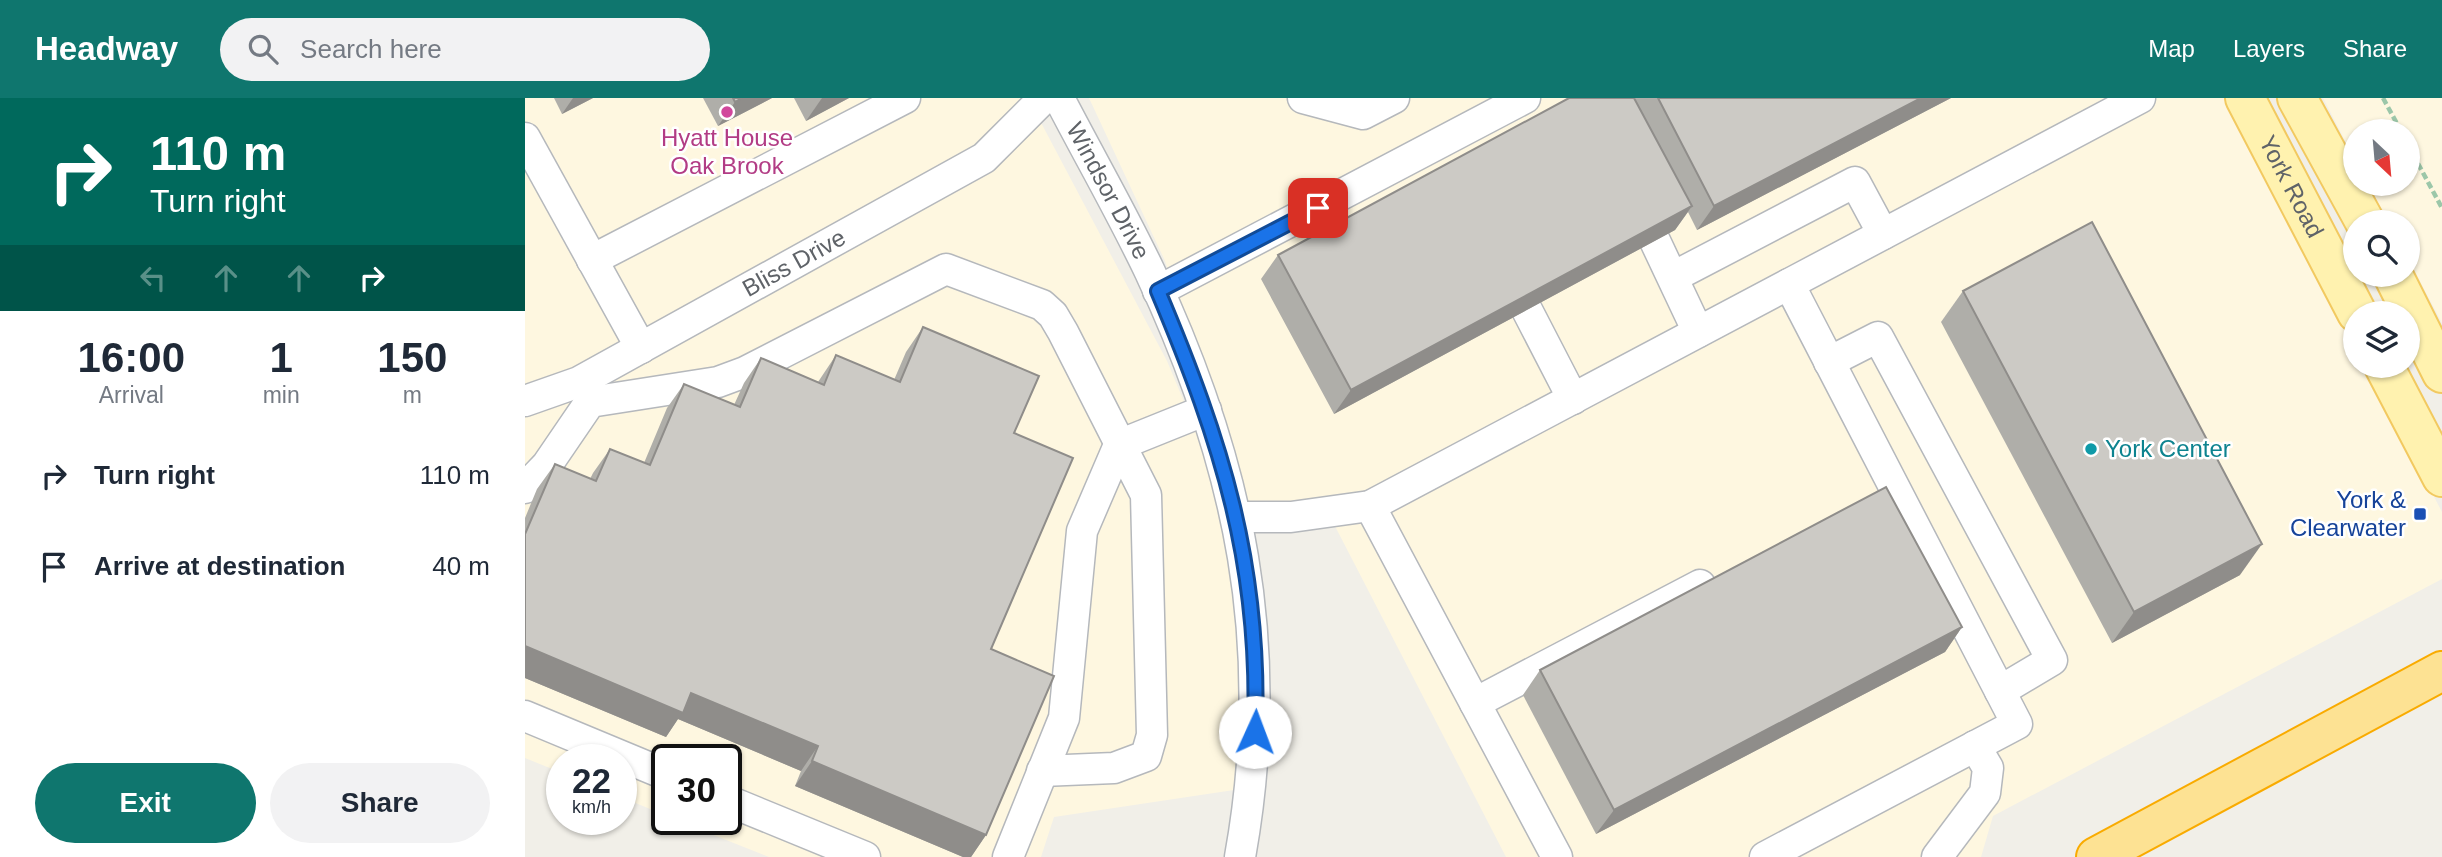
<!DOCTYPE html>
<style>
:root{--surface:#fff;--page:#f2f2f3;--text:#1f2937;--muted:#747a83;--accent:#0f766e}
body{margin:0;font-family:Helvetica,sans-serif;background:var(--page);color:var(--text);height:100vh;display:flex;flex-direction:column;font-size:26px;white-space:nowrap}
*{box-sizing:border-box;margin:0}
p{font-size:23px;color:var(--muted)}
.icon{flex:none;width:38px;height:38px;fill:none;stroke:currentColor;stroke-width:2;stroke-linecap:round;stroke-linejoin:round}
.map{position:relative;flex:1;overflow:hidden}
.details{display:flex;flex-direction:column;background:var(--surface);width:525px}
.details>*{flex:none}
.top-card{background:#00695c;color:#fff;overflow:hidden}
.needle{width:46px;rotate:154deg}
.buttons{position:absolute;left:1818px;top:21px;display:grid;gap:14px}
.buttons a{display:grid;place-items:center;width:77px;height:77px;border-radius:50%;background:var(--surface);box-shadow:0 2px 5px #0004;font-size:35px}
.speed{position:absolute;left:21px;top:646px;display:flex;gap:14px;font-size:35px;font-weight:700;text-align:center}
.speed>*{display:grid;place-content:center;width:91px;height:91px;border-radius:50%;background:var(--surface);box-shadow:0 2px 5px #0004;line-height:1}
.speed small{font-size:18px;font-weight:400}
.speed .limit{border:4px solid #111;border-radius:10px;background:#fff;color:#111}
.pin{position:absolute;display:grid;place-items:center;width:60px;height:60px;color:#fff;margin:-30px;border-radius:14px;box-shadow:0 4px 10px #0006}
.me{position:absolute;width:77px;margin:-38px;rotate:2deg;stroke-linejoin:round;filter:drop-shadow(0 0 5px #0008)}
.turn{display:flex;align-items:center;gap:24px;height:147px;padding:0 35px;font-size:32px}
.turn .icon{width:91px;height:91px;stroke-width:2.5}
.turn b{display:block;font-size:49px;line-height:60px}
.lanes{display:flex;align-items:center;height:66px;padding:0 35px;background:#0003;justify-content:center;gap:35px;direction:ltr}
.lanes .off{opacity:.35}
.eta{display:flex;justify-content:space-evenly;align-items:center;height:119px;text-align:center}
.eta b{font-size:42px;font-weight:600;line-height:49px}
.cta{display:flex;gap:14px;margin-top:auto;padding:14px 35px}
.cta a{flex:1;height:80px;border-radius:42px;background:var(--accent);color:#fff;font-size:28px;font-weight:600;line-height:80px;text-align:center}
.cta a+a{background:var(--page);color:var(--text)}
ul{padding:0;list-style:none}
li{display:flex;align-items:center;gap:21px;height:91px;padding:0 35px}
li div{flex:1}
li b{display:block;font-size:26px}
li em{font-style:normal}
header{display:flex;align-items:center;gap:42px;box-sizing:border-box;height:98px;padding:0 35px;background:var(--accent);color:#fff}
header strong{font-size:33px}
nav{display:flex;gap:38px;margin-inline-start:auto;font-size:24px}
.search{width:490px;height:63px;background:var(--page);display:flex;align-items:center;gap:18px;box-sizing:border-box;padding:0 24px;border-radius:38px;color:var(--muted);font-size:26px}
main{display:flex;flex:1;min-height:0}
.map>svg:first-child{display:block}
.commercial{fill:#fef7e0}
.lines{fill:none;stroke-linecap:round;stroke-linejoin:round}
.minor-casing{stroke:#b5b8bc;stroke-width:33}
.major-casing{stroke:#f2c960;stroke-width:42}
.highway-casing{stroke:#f9ab00;stroke-width:42}
.path{stroke:#9cc7a9;stroke-width:4.5;stroke-dasharray:7 3.5;stroke-linecap:butt}
.minor{stroke:#fff;stroke-width:30}
.major{stroke:#fff2af;stroke-width:38}
.highway{stroke:#fde293;stroke-width:38}
.wall{fill:#afaea9}
.shaded-wall{fill:#8f8d8a}
.building{fill:#cccac5;stroke:#8f8d8a;stroke-width:2}
.route-casing{stroke:#114b97;stroke-width:18}
.route{stroke:#1a73e8;stroke-width:12}
.hotel-dot{fill:#d1479c;stroke:#fff;stroke-width:2.5}
.culture-dot{fill:#0f9aa8;stroke:#fff;stroke-width:2.5}
.transit-dot{fill:#1a4fb4;stroke:#fff;stroke-width:2.5}
.labels{text-anchor:middle;stroke-width:5;stroke-linejoin:round;paint-order:stroke}
.hotel-label{font-size:24px;fill:#b23c85;stroke:#fff}
.street-label{font-size:24px;fill:#5f6368;stroke:#fff}
.culture-label{font-size:24px;fill:#0d838f;stroke:#fff;text-anchor:start}
.transit-label{font-size:24px;fill:#164399;stroke:#fff;text-anchor:end}
</style>
<header>
<strong>Headway</strong>
<div class="search"><svg class="icon" aria-label="search" viewBox="0 0 24 24"><circle cx="10" cy="10" r="6"/><path d="M15 15l6 6"/></svg>Search here</div>
<nav><a>Map</a><a>Layers</a><a>Share</a></nav>
</header>
<main>
<section class="details">
<div class="top-card">
<div class="turn"><svg class="icon" aria-label="right" viewBox="0 0 24 24"><path d="M7 20v-9h11M14 6l5 5-5 5"/></svg><div><b>110 m</b>Turn right</div></div>
<div class="lanes"><svg class="icon off" aria-label="left" viewBox="0 0 24 24"><path d="M17 20v-9H6M10 6l-5 5 5 5"/></svg><svg class="icon off" aria-label="ahead" viewBox="0 0 24 24"><path d="M12 20V5M6 11l6-6 6 6"/></svg><svg class="icon off" aria-label="ahead" viewBox="0 0 24 24"><path d="M12 20V5M6 11l6-6 6 6"/></svg><svg class="icon" aria-label="right" viewBox="0 0 24 24"><path d="M7 20v-9h11M14 6l5 5-5 5"/></svg></div>
</div>
<div class="eta">
<div><b>16:00</b><p>Arrival</p></div>
<div><b>1</b><p>min</p></div>
<div><b>150</b><p>m</p></div>
</div>
<ul>
<li><svg class="icon" aria-label="right" viewBox="0 0 24 24"><path d="M7 20v-9h11M14 6l5 5-5 5"/></svg><div><b>Turn right</b></div><em>110 m</em></li>
<li><svg class="icon" aria-label="arrive" viewBox="0 0 24 24"><path d="M6 21V4h12l-3 4 3 4H6"/></svg><div><b>Arrive at destination</b></div><em>40 m</em></li>
</ul>
<div class="cta"><a>Exit</a><a>Share</a></div>
</section>
<div class="map">
<svg width="1917" height="759" viewBox="0 0 1917 759">
<rect width="100%" height="100%" fill="#f1efe8"/>
<g class="commercial">
<polygon points="0,0 503,0 642,263 688,373 711,492 717,592 709,692 529,719 516,759 244,759 148,721 201,721 201,662 142,662 142,718 96,699 96,662 37,662 37,675 0,660"/>
<polygon points="564,0 1701,0 1830,248 1830,268 1841,268 1917,414 1917,481 1468,718 1456,759 981,759 797,403 720,403 640,163"/>
<polygon points="1798,0 1917,0 1917,225 1883,161 1883,124 1863,124 1843,86 1883,86 1883,33 1830,33 1830,62"/>
</g>
<g class="lines">
<g class="minor-casing">
<g id="minor">
<path id="s1" d="M534 0C564 58 597 115 625 174 715 366 753 548 715 759"/>
<polyline points="778,0 838,16 869,0"/>
<polyline points="0,40 116,250"/>
<polyline points="1130,143 1173,234"/>
<polyline points="67,162 380,0"/>
<polyline points="1148,179 1330,84 1358,136"/>
<polyline points="633,193 1000,0"/>
<polyline points="1002,212 1048,301"/>
<polyline points="1304,264 1353,239 1527,562 1475,593"/>
<path id="s2" d="M0 303 54 284 459 60 519 0"/>
<polyline points="0,390 22,367 65,304 193,284 220,274 421,171 517,207 528,217 538,234 621,397 627,637 621,658 589,670 517,673"/>
<polyline points="845,408 1032,759"/>
<polyline points="712,419 766,419 845,408 1615,0"/>
<polyline points="950,605 1175,487"/>
<polyline points="0,618 142,677"/>
<polyline points="201,702 340,759"/>
<polyline points="483,759 539,620 557,433 594,347 681,312"/>
<polyline points="1240,759 1492,626 1264,186"/>
<polyline points="1412,759 1460,695 1463,670 1450,648"/>
</g>
</g>
<g class="major-casing">
<g id="major">
<path id="s3" d="M1720 0 1832 215"/>
<polyline points="1772,0 1840,124"/>
<polyline points="1868,177 1917,275"/>
<polyline points="1859,268 1917,379"/>
</g>
</g>
<g class="highway-casing">
<polyline id="highway" points="1571,759 1917,573"/>
</g>
<g class="path">
<polyline points="1858,0 1876,33"/>
<polyline points="1883,47 1917,110"/>
</g>
<use href="#minor" class="minor"/>
<use href="#major" class="major"/>
<use href="#highway" class="highway"/>
</g>
<g class="wall">
<polygon points="29,0 68,0 37,16"/>
<polygon points="178,0 247,0 193,28"/>
<polygon points="269,0 324,0 281,23"/>
<polygon points="1044,0 1426,0 1172,132 1163,114 1150,132 809,316 736,181 753,157"/>
<polygon points="1438,193 1715,477 1587,545 1416,224"/>
<polygon points="398,229 489,335 466,551 461,737 446,759 438,759 270,688 276,673 153,621 141,639 0,580 0,420 12,391 30,366 65,381 68,375 85,351 119,365 142,310 159,286 209,307 219,285 236,260 293,284 311,257 369,282 381,254"/>
<polygon points="1437,529 1420,554 1071,736 998,597 1015,572"/>
</g>
<g class="shaded-wall">
<polygon points="48,0 68,0 37,16"/>
<polygon points="217,0 247,0 193,28 210,4"/>
<polygon points="297,0 324,0 281,23"/>
<polygon points="1396,0 1426,0 1172,132 1189,108"/>
<polygon points="1167,108 1150,132 809,316 826,292"/>
<polygon points="1737,446 1715,477 1587,545 1609,514"/>
<polygon points="1437,529 1420,554 1071,736 1089,712"/>
<polygon points="0,548 166,595 293,648 276,673 153,621 141,639 0,580"/>
<polygon points="287,663 461,737 446,759 438,759 270,688"/>
</g>
<g class="building">
<polygon points="208,0 217,0 210,4"/>
<polygon points="1044,0 1109,0 1167,108 826,292 753,157"/>
<polygon points="1133,0 1396,0 1189,108"/>
<polygon points="1567,124 1737,446 1609,514 1438,193"/>
<polygon points="398,229 514,278 489,335 548,360 466,551 529,578 461,737 287,663 293,648 166,595 158,615 0,548 0,436 30,366 71,383 85,351 125,367 159,286 215,309 236,260 299,287 311,257 375,284"/>
<polygon points="1361,389 1437,529 1089,712 1015,572"/>
</g>
<g class="lines">
<g class="route-casing">
<path id="route" d="M730 634C736 467 697 345 633 193L793 110"/>
</g>
<use href="#route" class="route"/>
</g>
<circle class="hotel-dot" cx="202" cy="14" r="7"/>
<circle class="culture-dot" cx="1566" cy="351" r="7"/>
<rect class="transit-dot" x="1888" y="409" width="14" height="14" rx="3.5"/>
<g class="labels">
<g class="hotel-label">
<text x="202" y="48">Hyatt House<tspan x="202" dy="28">Oak Brook</tspan></text>
</g>
<g class="street-label">
<text dy="8" stroke="none"><textPath href="#s3" startOffset="100">York Road</textPath></text>
<text dy="8" stroke="none"><textPath href="#s1" startOffset="105">Windsor Drive</textPath></text>
<text dy="8" stroke="none"><textPath href="#s2" startOffset="303">Bliss Drive</textPath></text>
</g>
<g class="culture-label">
<text x="1580" y="359">York Center</text>
</g>
<g class="transit-label">
<text x="1881" y="410">York &amp;<tspan x="1881" dy="28">Clearwater</tspan></text>
</g>
</g>
</svg>
<div class="buttons">
<a><svg class="needle" viewBox="-14 -14 28 28"><path d="M0-13l5 13h-10z" fill="#e53935"/><path d="M0 13l5-13h-10z" fill="#747a83"/></svg></a>
<a><svg class="icon" aria-label="search" viewBox="0 0 24 24"><circle cx="10" cy="10" r="6"/><path d="M15 15l6 6"/></svg></a>
<a><svg class="icon" aria-label="layers" viewBox="0 0 24 24"><path d="M12 4l9 5-9 5-9-5zM3 14l9 5 9-5"/></svg></a>
</div>
<div class="speed"><div>22<small>km/h</small></div><div class="limit">30</div></div>
<div class="pin" style="left:793px;top:110px;background:#d93025"><svg class="icon" aria-label="arrive" viewBox="0 0 24 24"><path d="M6 21V4h12l-3 4 3 4H6"/></svg></div>
<svg class="me" style="left:730px;top:634px" viewBox="-20 -20 40 40"><circle r="19" fill="#fff"/><path d="M0-13L10 11 0 6-10 11z" fill="#1a73e8"/></svg>
</div>
</main>
